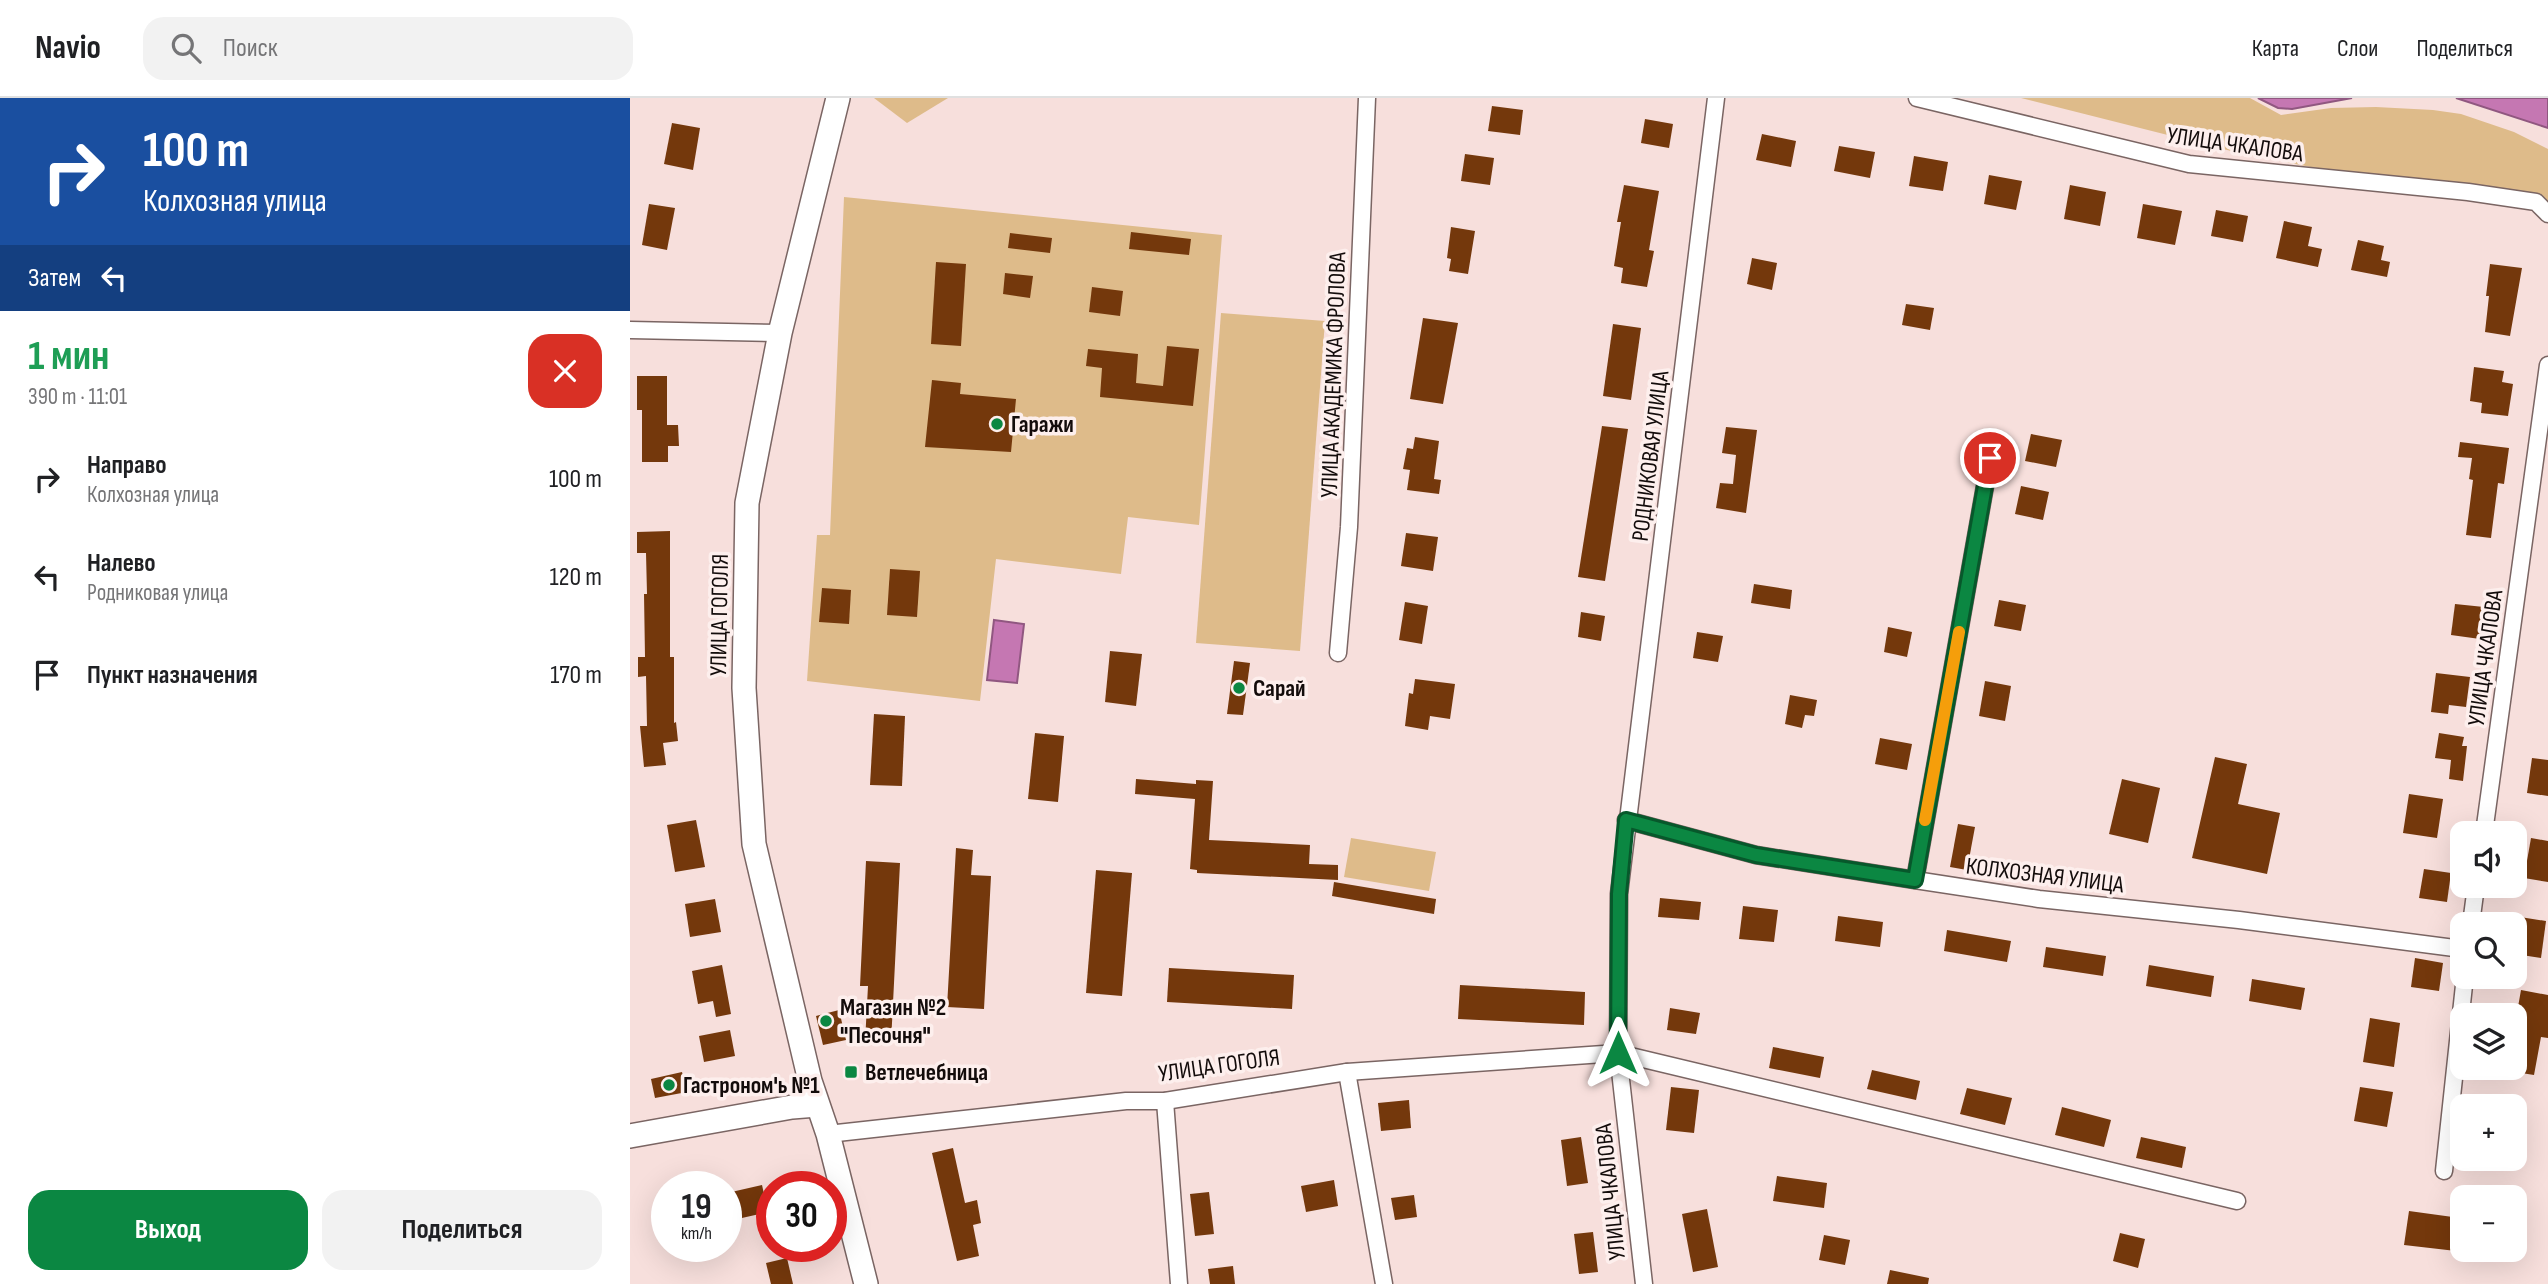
<!DOCTYPE html>
<html lang="ru">
<meta charset="utf-8">
<style>
:root{--surface:#fff;--page:#f2f2f2;--text:#202124;--muted:#757577;--line:#e0e0e0;--accent:#0b8742}
body{margin:0;font-family:"Sofia Sans Condensed",sans-serif;background:var(--page);color:var(--text);height:100vh;display:flex;flex-direction:column;font-size:26px;white-space:nowrap}
*{box-sizing:border-box;margin:0}
p{font-size:23px;color:var(--muted)}
.icon{flex:none;width:38px;height:38px;fill:none;stroke:currentColor;stroke-width:2;stroke-linecap:round;stroke-linejoin:round}
.map{position:relative;flex:1;overflow:hidden}
.panel{display:flex;flex-direction:column;background:var(--surface);width:630px}
.panel>*{flex:none}
.banner{background:#1a4fa0;color:#fff;overflow:hidden}
.buttons{position:absolute;left:1820px;top:723px;display:grid;gap:14px}
.buttons a{display:grid;place-items:center;width:77px;height:77px;border-radius:14px;background:var(--surface);box-shadow:0 7px 28px #0002;font-size:35px}
.speed{position:absolute;left:21px;top:1073px;display:flex;gap:14px;font-size:35px;font-weight:700;text-align:center}
.speed>*{display:grid;place-content:center;width:91px;height:91px;border-radius:50%;background:var(--surface);box-shadow:0 7px 28px #0002;line-height:1}
.speed small{font-size:18px;font-weight:400}
.speed .limit{border:10px solid #d22;background:#fff;color:#111}
.pin{position:absolute;display:grid;place-items:center;width:60px;height:60px;color:#fff;margin:-30px;border:4px solid #fff;border-radius:50%;box-shadow:0 2px 7px #0007}
.me{position:absolute;width:77px;margin:-38px;rotate:0deg;stroke-linejoin:round;filter:drop-shadow(0 0 5px #0008)}
.turn{display:flex;align-items:center;gap:24px;height:147px;padding:0 28px;font-size:32px}
.turn .icon{width:91px;height:91px;stroke-width:2.5}
.turn b{display:block;font-size:49px;line-height:60px}
.then{display:flex;align-items:center;height:66px;padding:0 28px;background:#0003;gap:14px;font-size:26px}
.round{display:grid;place-items:center;flex:none;width:74px;height:74px;border-radius:21px;background:var(--page)}
.overview{display:flex;align-items:center;justify-content:space-between;height:119px;padding:0 28px}
h1{font-size:42px;font-weight:700;line-height:52px;color:#1e9e55}
.primary-button{display:flex;gap:14px;margin-top:auto;padding:14px 28px}
.primary-button a{flex:1;height:80px;border-radius:21px;background:var(--accent);color:#fff;font-size:28px;font-weight:700;line-height:80px;text-align:center}
.primary-button a+a{background:var(--page);color:var(--text)}
ul{padding:0;list-style:none}
li{display:flex;align-items:center;gap:21px;height:98px;padding:0 28px}
li div{flex:1}
li b{display:block;font-size:26px}
li em{font-style:normal}
header{display:flex;align-items:center;gap:42px;box-sizing:border-box;height:98px;padding:0 35px;background:var(--surface);border-bottom:2px solid var(--line)}
header strong{font-size:33px}
nav{display:flex;gap:38px;margin-inline-start:auto;font-size:24px}
.search{width:490px;height:63px;background:var(--page);display:flex;align-items:center;gap:18px;box-sizing:border-box;padding:0 24px;border-radius:21px;color:var(--muted);font-size:26px}
main{display:flex;flex:1;min-height:0}
.map>svg:first-child{display:block}
.green{fill:#debb8a}
.water{fill:#c577b2;stroke:#905780;stroke-width:2}
.building{fill:#74380c}
.lines{fill:none;stroke-linecap:round;stroke-linejoin:round}
.street-casing{stroke:#7a6563;stroke-width:19}
.secondary-casing{stroke:#7a6563;stroke-width:26}
.street{stroke:#fff;stroke-width:16}
.secondary{stroke:#fff;stroke-width:23}
.route-casing{stroke:#07582b;stroke-width:18}
.route{stroke:#0b8742;stroke-width:12}
.slow{stroke:#f59e0b;stroke-width:12}
.poi-dot{fill:#0b8742;stroke:#fdefed;stroke-width:2.5}
.labels{text-anchor:middle;stroke-width:7;stroke-linejoin:round;paint-order:stroke}
.street-label{font-size:24px;fill:#130c0b;stroke:#fdefed}
.poi-label{font-size:24px;font-weight:bold;fill:#130c0b;stroke:#fdefed;text-anchor:start}
</style>
<header>
<strong>Navio</strong>
<div class="search"><svg class="icon" aria-label="search" viewBox="0 0 24 24"><circle cx="10" cy="10" r="6"/><path d="M15 15l6 6"/></svg>Поиск</div>
<nav><a>Карта</a><a>Слои</a><a>Поделиться</a></nav>
</header>
<main>
<section class="panel">
<div class="banner">
<div class="turn"><svg class="icon" aria-label="right" viewBox="0 0 24 24"><path d="M7 20v-9h11M14 6l5 5-5 5"/></svg><div><b>100 m</b>Колхозная улица</div></div>
<div class="then">Затем<svg class="icon" aria-label="left" viewBox="0 0 24 24"><path d="M17 20v-9H6M10 6l-5 5 5 5"/></svg></div>
</div>
<div class="overview"><div><h1>1 мин</h1><p>390 m · 11:01</p></div><a class="round" style="background:#d93025;color:#fff"><svg class="icon" aria-label="close" viewBox="0 0 24 24"><path d="M6 6l12 12M18 6L6 18"/></svg></a></div>
<ul>
<li><svg class="icon" aria-label="right" viewBox="0 0 24 24"><path d="M7 20v-9h11M14 6l5 5-5 5"/></svg><div><b>Направо</b><p>Колхозная улица</p></div><em>100 m</em></li>
<li><svg class="icon" aria-label="left" viewBox="0 0 24 24"><path d="M17 20v-9H6M10 6l-5 5 5 5"/></svg><div><b>Налево</b><p>Родниковая улица</p></div><em>120 m</em></li>
<li><svg class="icon" aria-label="arrive" viewBox="0 0 24 24"><path d="M6 21V4h12l-3 4 3 4H6"/></svg><div><b>Пункт назначения</b></div><em>170 m</em></li>
</ul>
<div class="primary-button"><a>Выход</a><a>Поделиться</a></div>
</section>
<div class="map">
<svg width="1918" height="1186" viewBox="0 0 1918 1186">
<rect width="100%" height="100%" fill="#f7dfdc"/>
<g class="green">
<polygon points="244,0 318,0 277,25"/>
<polygon points="1391,0 1620,0 1651,17 1701,10 1746,9 1803,12 1831,16 1884,34 1918,51 1918,105 1743,81 1613,56"/>
<polygon points="214,99 592,137 569,427 498,419 491,476 366,461 350,603 177,583 187,437 200,437"/>
<polygon points="591,215 695,223 670,553 566,545"/>
<polygon points="721,740 806,754 799,793 714,779"/>
</g>
<g class="water">
<polygon points="1628,0 1722,0 1662,11 1648,10"/>
<polygon points="1826,0 1918,0 1918,30"/>
<polygon points="364,522 394,526 387,585 357,582"/>
</g>
<g class="building">
<polygon points="862,8 893,12 890,37 858,33"/>
<polygon points="1015,21 1043,26 1039,50 1011,45"/>
<polygon points="42,25 70,30 63,72 34,66"/>
<polygon points="1132,36 1166,43 1161,69 1126,62"/>
<polygon points="1209,48 1245,54 1240,80 1204,73"/>
<polygon points="835,56 864,60 860,87 831,83"/>
<polygon points="1284,58 1318,64 1313,93 1279,88"/>
<polygon points="1359,77 1392,83 1386,112 1354,106"/>
<polygon points="994,87 1029,93 1019,152 1024,153 1017,189 991,185 993,170 984,168 991,124 987,124"/>
<polygon points="1440,87 1476,94 1470,128 1434,121"/>
<polygon points="19,106 45,110 37,152 12,147"/>
<polygon points="1513,106 1552,113 1545,147 1507,140"/>
<polygon points="1586,112 1618,118 1613,144 1581,138"/>
<polygon points="1654,123 1682,129 1678,148 1692,151 1688,169 1646,160"/>
<polygon points="821,129 845,133 838,176 819,173 821,161 817,160"/>
<polygon points="501,134 561,141 559,157 499,151"/>
<polygon points="380,135 422,140 420,155 378,150"/>
<polygon points="1728,142 1754,148 1751,162 1760,164 1757,179 1721,172"/>
<polygon points="1122,160 1147,165 1142,192 1117,186"/>
<polygon points="306,164 336,166 331,248 301,246"/>
<polygon points="1860,166 1892,170 1880,238 1855,234 1859,198 1856,198"/>
<polygon points="375,175 403,178 400,200 373,196"/>
<polygon points="462,189 493,193 490,218 459,214"/>
<polygon points="1276,206 1304,210 1300,232 1272,227"/>
<polygon points="793,220 828,225 813,306 780,301"/>
<polygon points="983,226 1011,230 1001,302 973,298"/>
<polygon points="537,248 569,251 563,308 470,299 472,270 456,268 458,251 508,256 506,285 533,288"/>
<polygon points="1844,269 1874,273 1872,284 1883,286 1878,318 1851,315 1852,305 1840,303"/>
<polygon points="7,278 37,278 37,327 48,327 49,348 38,348 38,364 12,364 12,312 7,312"/>
<polygon points="302,282 331,285 330,296 386,301 381,354 295,349"/>
<polygon points="972,328 998,331 975,483 948,479"/>
<polygon points="1096,329 1127,332 1116,415 1086,410 1090,385 1103,386 1106,357 1092,355"/>
<polygon points="1401,336 1432,342 1426,369 1395,363"/>
<polygon points="785,339 809,343 804,381 811,382 809,396 777,392 780,372 773,371 777,350 783,351"/>
<polygon points="1830,344 1879,350 1874,386 1868,385 1861,440 1836,437 1843,382 1839,381 1842,360 1828,359"/>
<polygon points="1391,388 1419,394 1413,422 1385,416"/>
<polygon points="40,433 40,559 44,559 44,625 46,624 48,643 33,645 36,667 14,669 10,628 17,628 16,578 8,579 8,559 15,559 14,496 17,496 16,455 7,455 7,434"/>
<polygon points="776,435 808,439 803,473 771,468"/>
<polygon points="260,471 290,473 287,519 257,517"/>
<polygon points="1124,486 1162,492 1160,511 1121,505"/>
<polygon points="192,490 221,492 219,526 189,524"/>
<polygon points="1369,502 1396,507 1391,533 1364,528"/>
<polygon points="775,504 798,508 792,546 769,542"/>
<polygon points="1825,506 1854,509 1850,541 1821,537"/>
<polygon points="951,514 975,518 971,543 948,539"/>
<polygon points="1258,529 1282,534 1277,559 1254,554"/>
<polygon points="1067,534 1093,538 1088,564 1063,560"/>
<polygon points="480,553 512,556 506,608 475,604"/>
<polygon points="604,563 620,565 613,617 597,616"/>
<polygon points="1806,575 1840,579 1836,609 1819,607 1818,616 1801,614"/>
<polygon points="785,581 825,586 820,621 800,618 798,632 775,628 779,595 783,596"/>
<polygon points="1355,583 1381,588 1375,623 1349,618"/>
<polygon points="1160,597 1187,602 1184,618 1175,617 1172,630 1155,626"/>
<polygon points="244,616 275,618 272,688 240,687"/>
<polygon points="405,635 434,638 428,704 398,701"/>
<polygon points="1809,635 1834,639 1832,648 1837,648 1833,683 1819,681 1821,662 1805,660"/>
<polygon points="1250,640 1282,646 1277,672 1245,666"/>
<polygon points="1585,659 1617,666 1608,706 1650,715 1637,776 1562,760"/>
<polygon points="1902,660 1918,662 1918,698 1897,695"/>
<polygon points="506,681 566,686 566,682 583,683 579,742 680,747 679,766 708,767 708,782 567,775 567,772 560,771 565,701 505,696"/>
<polygon points="1492,681 1530,690 1518,745 1479,736"/>
<polygon points="1779,696 1813,701 1807,740 1773,735"/>
<polygon points="66,722 75,769 45,774 37,727"/>
<polygon points="1328,726 1345,729 1337,772 1320,769"/>
<polygon points="1901,740 1918,743 1918,784 1894,780"/>
<polygon points="326,750 343,752 341,777 361,778 354,911 317,909"/>
<polygon points="236,763 270,765 261,945 235,944 238,888 230,888"/>
<polygon points="1794,771 1821,775 1817,804 1789,800"/>
<polygon points="466,772 502,775 492,898 456,895"/>
<polygon points="704,784 806,801 804,816 702,798"/>
<polygon points="1030,800 1071,804 1069,822 1028,819"/>
<polygon points="85,801 91,834 60,839 55,806"/>
<polygon points="1113,808 1148,812 1144,844 1109,841"/>
<polygon points="1208,818 1253,824 1250,849 1205,843"/>
<polygon points="1890,819 1916,823 1911,860 1885,856"/>
<polygon points="1317,832 1381,843 1377,864 1314,853"/>
<polygon points="1416,849 1476,858 1473,878 1413,869"/>
<polygon points="1785,860 1813,865 1809,893 1781,889"/>
<polygon points="92,867 101,916 86,919 83,903 68,906 62,873"/>
<polygon points="1519,867 1584,878 1581,899 1516,888"/>
<polygon points="539,870 664,877 662,911 537,904"/>
<polygon points="1622,881 1675,890 1671,912 1619,903"/>
<polygon points="830,887 955,894 954,927 828,921"/>
<polygon points="1891,892 1918,897 1918,940 1911,939 1904,977 1885,974 1889,935 1885,934 1885,926"/>
<polygon points="1040,910 1070,915 1066,936 1037,932"/>
<polygon points="209,912 216,942 193,947 186,918"/>
<polygon points="1740,920 1770,925 1764,969 1733,964"/>
<polygon points="100,932 105,958 74,964 69,938"/>
<polygon points="1143,949 1194,959 1190,980 1139,970"/>
<polygon points="1242,972 1290,983 1286,1002 1237,991"/>
<polygon points="52,974 57,994 25,1000 21,981"/>
<polygon points="1041,989 1069,992 1064,1035 1036,1032"/>
<polygon points="1730,989 1763,994 1757,1029 1724,1023"/>
<polygon points="1337,990 1382,1000 1375,1027 1330,1016"/>
<polygon points="779,1002 781,1030 751,1033 748,1005"/>
<polygon points="1432,1009 1481,1022 1474,1049 1425,1037"/>
<polygon points="951,1039 958,1085 937,1088 931,1042"/>
<polygon points="1511,1039 1556,1049 1552,1070 1506,1060"/>
<polygon points="323,1050 335,1105 347,1102 351,1125 343,1127 349,1158 327,1163 302,1055"/>
<polygon points="1147,1078 1197,1085 1194,1110 1143,1103"/>
<polygon points="704,1082 708,1108 676,1114 671,1088"/>
<polygon points="132,1087 138,1114 103,1122 97,1095"/>
<polygon points="579,1094 584,1136 565,1138 560,1096"/>
<polygon points="784,1097 787,1119 765,1122 761,1100"/>
<polygon points="1077,1111 1088,1169 1063,1174 1052,1116"/>
<polygon points="1779,1113 1830,1120 1826,1153 1774,1147"/>
<polygon points="963,1134 968,1174 949,1176 944,1136"/>
<polygon points="1490,1135 1515,1141 1508,1170 1483,1163"/>
<polygon points="1194,1137 1220,1142 1215,1167 1189,1162"/>
<polygon points="157,1160 163,1186 141,1186 136,1165"/>
<polygon points="603,1168 605,1186 580,1186 578,1171"/>
<polygon points="1260,1172 1299,1180 1298,1186 1257,1186"/>
</g>
<g class="lines">
<g class="street-casing">
<g id="street">
<polyline points="1287,0 1559,66 1838,94 1906,104 1918,116"/>
<polyline points="0,232 150,235"/>
<polyline points="708,555 719,429 737,0"/>
<polyline points="996,722 1126,757 1285,782 1409,801 1609,822 1832,851"/>
<polyline points="1854,735 1918,267"/>
<polyline points="1285,782 1360,360"/>
<polyline points="1841,826 1846,788"/>
<polyline points="717,974 754,1186"/>
<polyline points="535,1003 549,1186"/>
<polyline points="198,1036 496,1003 535,1003 717,974 988,955 1607,1103"/>
<polyline points="1814,1073 1835,878"/>
<polyline points="1014,1186 988,955 989,796 1086,0"/>
</g>
</g>
<g class="secondary-casing">
<g id="secondary">
<polyline points="208,0 150,235 117,405 114,590 124,746 180,983 198,1036 236,1186"/>
<polyline points="0,1038 162,1009 187,1007"/>
</g>
</g>
<use href="#street" class="street"/>
<use href="#secondary" class="secondary"/>
</g>
<g class="lines">
<g class="route-casing">
<polyline id="route" points="988,955 989,796 996,722 1126,757 1285,782 1360,360"/>
</g>
<use href="#route" class="route"/>
<polyline class="slow" points="1295,722 1329,534"/>
</g>
<g class="poi-dot">
<circle cx="367" cy="326" r="7"/>
<circle cx="609" cy="590" r="7"/>
<circle cx="196" cy="923" r="7"/>
<rect x="214" y="967" width="14" height="14" rx="3.5"/>
<circle cx="39" cy="987" r="7"/>
</g>
<g class="labels">
<g class="street-label">
<text transform="translate(1605 46) rotate(8)" y="8">УЛИЦА ЧКАЛОВА</text>
<text transform="translate(703 277) rotate(-88)" y="8">УЛИЦА АКАДЕМИКА ФРОЛОВА</text>
<text transform="translate(1020 358) rotate(-83)" y="8">РОДНИКОВАЯ УЛИЦА</text>
<text transform="translate(89 517) rotate(-89)" y="8">УЛИЦА ГОГОЛЯ</text>
<text transform="translate(1855 560) rotate(-82)" y="8">УЛИЦА ЧКАЛОВА</text>
<text transform="translate(1415 777) rotate(7)" y="8">КОЛХОЗНАЯ УЛИЦА</text>
<text transform="translate(589 967) rotate(-8)" y="8">УЛИЦА ГОГОЛЯ</text>
<text transform="translate(980 1094) rotate(-96)" y="8">УЛИЦА ЧКАЛОВА</text>
</g>
<g class="poi-label">
<text x="381" y="334">Гаражи</text>
<text x="623" y="598">Сарай</text>
<text x="210" y="917">Магазин №2<tspan x="210" dy="28">"Песочня"</tspan></text>
<text x="235" y="982">Ветлечебница</text>
<text x="53" y="995">Гастроном'ь №1</text>
</g>
</g>
</svg>
<div class="buttons">
<a><svg class="icon" aria-label="sound" viewBox="0 0 24 24"><path d="M4 9h4l5-4v14l-5-4H4zM17 9q2 3 0 6"/></svg></a>
<a><svg class="icon" aria-label="search" viewBox="0 0 24 24"><circle cx="10" cy="10" r="6"/><path d="M15 15l6 6"/></svg></a>
<a><svg class="icon" aria-label="layers" viewBox="0 0 24 24"><path d="M12 4l9 5-9 5-9-5zM3 14l9 5 9-5"/></svg></a>
<a>+</a>
<a>−</a>
</div>
<div class="speed"><div>19<small>km/h</small></div><div class="limit">30</div></div>
<div class="pin" style="left:1360px;top:360px;background:#d93025"><svg class="icon" aria-label="arrive" viewBox="0 0 24 24"><path d="M6 21V4h12l-3 4 3 4H6"/></svg></div>
<svg class="me" style="left:988px;top:955px" viewBox="-20 -20 40 40"><path d="M0-17L14 15 0 8-14 15z" fill="#0b8742" stroke="#fff" stroke-width="4"/></svg>
</div>
</main>
